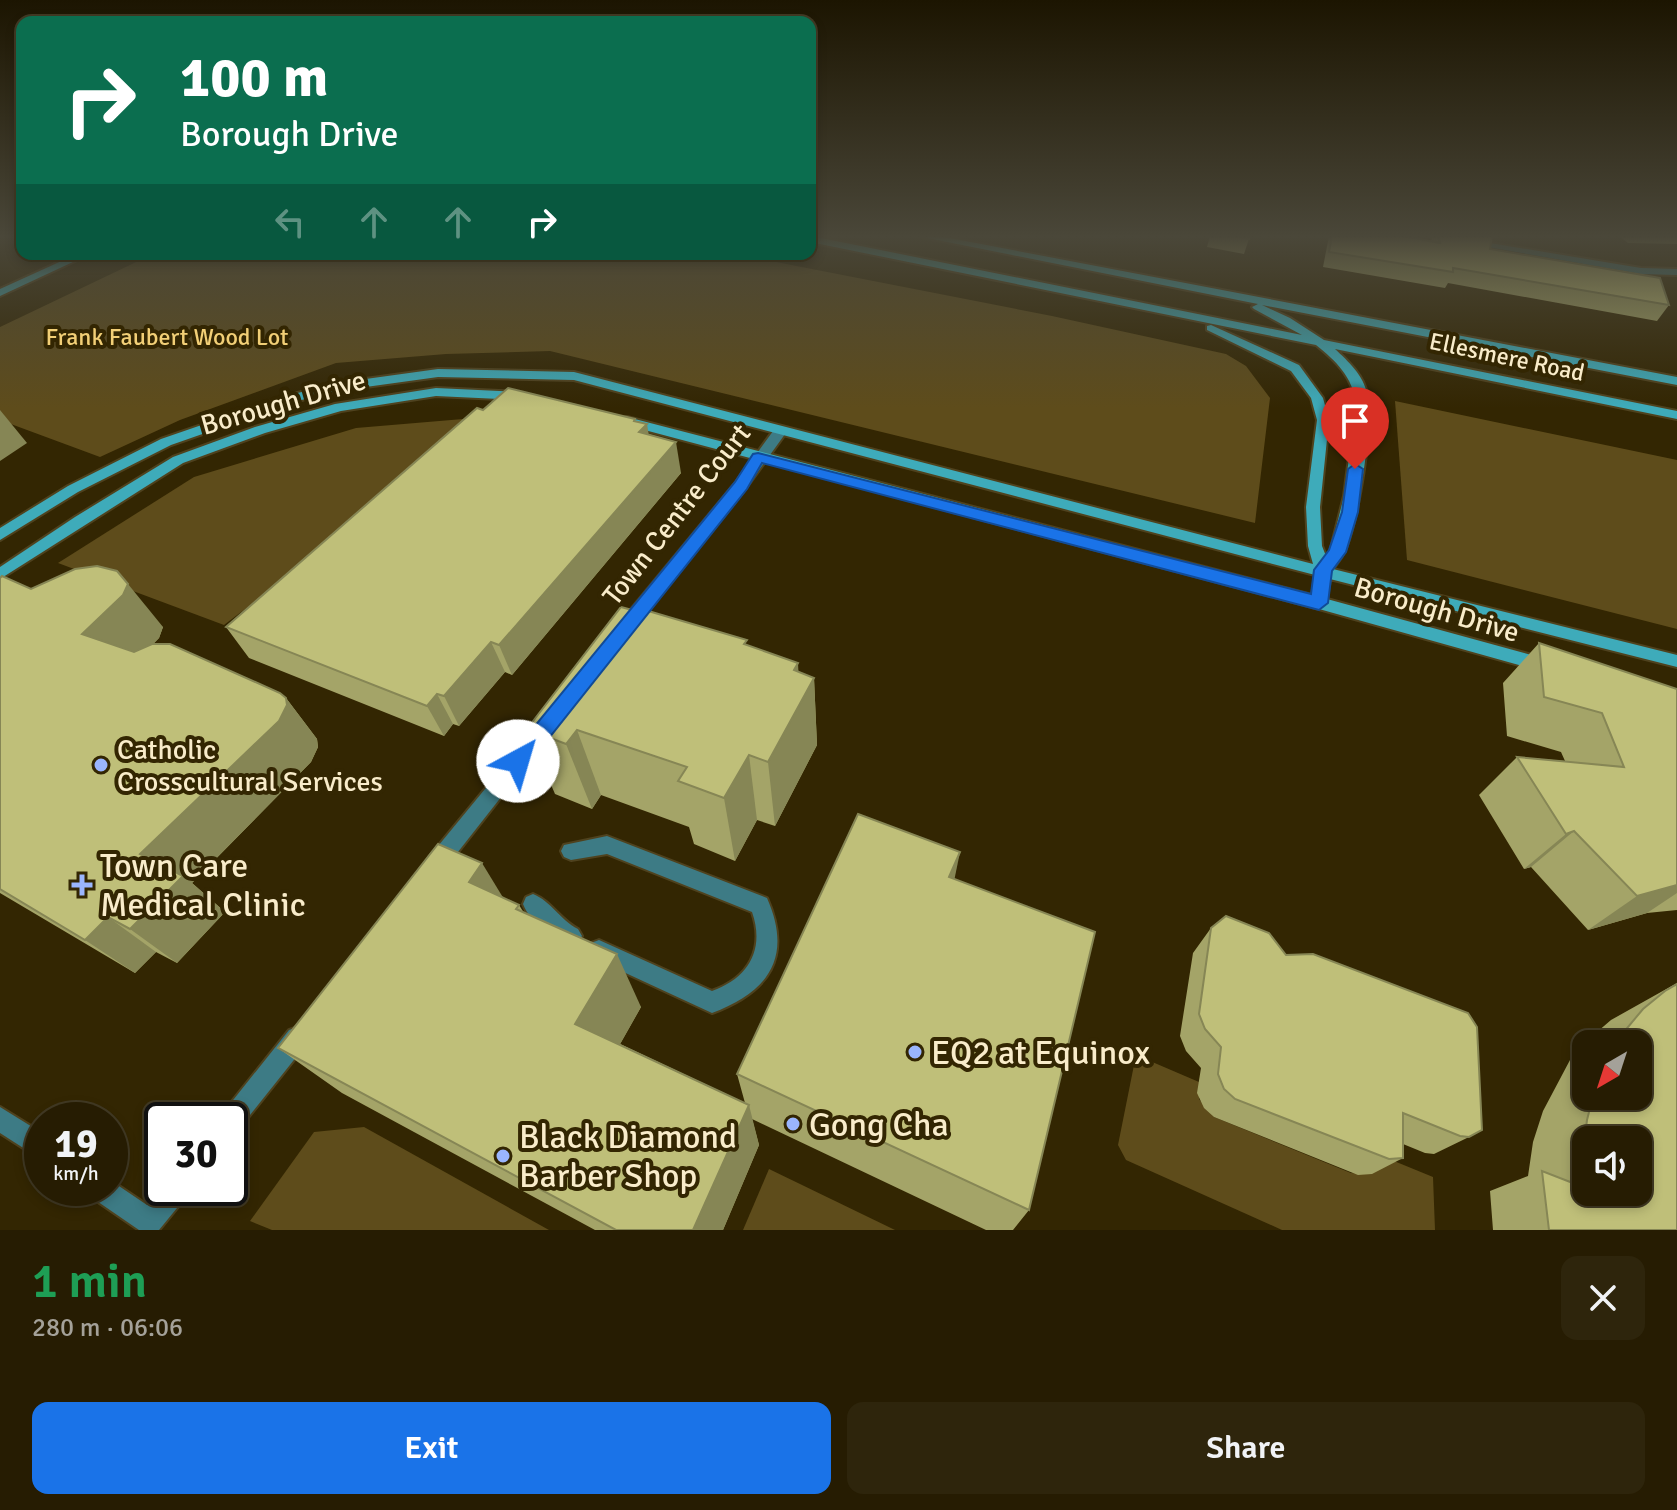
<!DOCTYPE html>
<meta charset="utf-8">
<style>
:root{--surface:#261c02;--page:#2e250c;--text:#f1f3f6;--muted:#a4a199;--line:#423a24;--accent:#1a73e8}
body{margin:0;font-family:Signika,sans-serif;background:var(--page);color:var(--text);height:100vh;display:flex;flex-direction:column;font-size:30px;white-space:nowrap}
*{box-sizing:border-box;margin:0}
p{font-size:26px;color:var(--muted)}
.icon{flex:none;width:44px;height:44px;fill:none;stroke:currentColor;stroke-width:2;stroke-linecap:round;stroke-linejoin:round}
.map{position:relative;height:1230px;overflow:hidden}
.panel{display:flex;flex-direction:column;background:var(--surface);flex:1}
.panel>*{flex:none}
.top-card{position:absolute;left:16px;top:16px;width:800px;height:244px;border-radius:16px;box-shadow:0 4px 12px #0003,0 0 0 2px var(--line);background:#0b6e4f;color:#fff;overflow:hidden}
.needle{width:52px;rotate:219deg}
.tools{position:absolute;left:1572px;top:1030px;display:grid;gap:16px}
.tools a{display:grid;place-items:center;width:80px;height:80px;border-radius:16px;background:var(--surface);box-shadow:0 4px 12px #0003,0 0 0 2px var(--line);font-size:40px}
.speed{position:absolute;left:24px;top:1102px;display:flex;gap:16px;font-size:40px;font-weight:700;text-align:center}
.speed>*{display:grid;place-content:center;width:104px;height:104px;border-radius:50%;background:var(--surface);box-shadow:0 4px 12px #0003,0 0 0 2px var(--line);line-height:1}
.speed small{font-size:20px;font-weight:400}
.speed .limit{border:4px solid #111;border-radius:12px;background:#fff;color:#111}
.pin{position:absolute;display:grid;place-items:center;width:68px;height:68px;color:#fff;margin:-82px -34px;border-radius:50% 50% 50% 0;rotate:-45deg;box-shadow:0 0 8px #0007}
.pin .icon{rotate:45deg}
.me{position:absolute;width:88px;margin:-44px;rotate:39deg;stroke-linejoin:round;filter:drop-shadow(0 0 6px #0008)}
.turn{display:flex;align-items:center;gap:28px;height:168px;padding:0 32px;font-size:36px}
.turn .icon{width:104px;height:104px;stroke-width:2.5}
.turn b{display:block;font-size:56px;line-height:68px}
.lanes{display:flex;align-items:center;height:76px;padding:0 32px;background:#0003;justify-content:center;gap:40px;direction:ltr}
.lanes .off{opacity:.35}
.round{display:grid;place-items:center;flex:none;width:84px;height:84px;border-radius:16px;background:var(--page)}
.head{display:flex;align-items:center;justify-content:space-between;height:136px;padding:0 32px}
h1{font-size:48px;font-weight:600;line-height:60px;color:#1e9e55}
.button{display:flex;gap:16px;margin-top:auto;padding:16px 32px}
.button a{flex:1;height:92px;border-radius:16px;background:var(--accent);color:#fff;font-size:32px;font-weight:600;line-height:92px;text-align:center}
.button a+a{background:var(--page);color:var(--text)}
.map>svg:first-child{display:block}
.green{fill:#5e4c1b}
.lines{fill:none;stroke-linecap:round;stroke-linejoin:round}
.street-casing{stroke:#4f421e;stroke-width:4}
.secondary-casing{stroke:#4f421e;stroke-width:4}
.street{fill:#3d7b85;fill-rule:evenodd}
.secondary{fill:#3eabba;fill-rule:evenodd}
.wall{fill:#a4a468;fill-rule:evenodd}
.shaded-wall{fill:#868655}
.building{fill:#bfbf79;stroke:#868655;stroke-width:2;fill-rule:evenodd}
.route{fill:#1a73e8;stroke:#114b97;stroke-width:2}
.poi-dot{fill:#9ab5fd;stroke:#332602;stroke-width:3}
.labels{text-anchor:middle;stroke-width:8;stroke-linejoin:round;paint-order:stroke}
.far-park-label{font-size:24px;fill:#f2cf76;stroke:#332602}
.far-street-label{font-size:24px;fill:#f9ecca;stroke:#332602}
.street-label{font-size:28px;fill:#f9ecca;stroke:#332602}
.poi-label{font-size:28px;fill:#f9ecca;stroke:#332602;text-anchor:start}
.near-poi-label{font-size:34px;fill:#f9ecca;stroke:#332602;text-anchor:start}
</style>
<div class="map">
<svg width="1677" height="1230" viewBox="0 0 1677 1230">
<rect width="100%" height="100%" fill="#332602"/>
<g class="green">
<polygon points="153,254 735,254 1052,316 1226,354 1246,366 1270,398 1255,523 550,351 446,354 336,363 180,420 100,457 0,420 0,327"/>
<polygon points="1395,401 1677,460 1677,629 1407,560"/>
<polygon points="487,417 497,419 224,625 58,563 194,477 356,428"/>
<polygon points="1136,1055 1199,1082 1199,1099 1214,1117 1351,1173 1364,1174 1372,1152 1433,1177 1435,1230 1282,1230 1126,1160 1118,1145"/>
<polygon points="364,1127 549,1230 272,1230 250,1221 314,1132"/>
<polygon points="769,1169 895,1230 743,1230"/>
</g>
<g class="lines">
<g class="street-casing">
<g id="street">
<polygon points="1424,236 1448,236 1641,268 1677,269 1677,275 1641,274"/>
<polygon points="781,426 788,430 746,488 635,627 623,627 621,623 623,619 736,482 776,427"/>
<polygon points="547,719 553,721 556,726 553,731 443,871 436,873 429,871 426,864 429,857 541,721"/>
<path d="M607 836 767 898C793 957 769 992 712 1013L591 957 588 950 591 943 599 940 712 991C749 978 765 949 752 912L607 854 571 860 564 857 561 851 564 845Z"/>
<path d="M533 894C551 901 560 920 578 929L582 936 578 943 571 946C552 938 531 924 523 904L526 897Z"/>
<polygon points="297,1027 305,1030 308,1038 305,1046 238,1130 230,1134 230,1120 219,1120 222,1114 289,1030"/>
<polygon points="0,1107 42,1133 42,1160 0,1133"/>
<polygon points="110,1180 147,1205 162,1187 190,1188 186,1197 159,1230 139,1230 91,1197 87,1188 110,1188"/>
</g>
</g>
<g class="secondary-casing">
<g id="secondary">
<path d="M811 236 1302 335 1254 309 1252 307 1258 304 917 236H939L1677 377V385L1262 305 1290 318 1324 340 1677 411V419L1335 349C1348 361 1364 376 1367 394 1374 426 1358 517 1346 548 1343 556 1338 562 1333 569L1677 655V667L1330 579 1327 599 1550 660 1552 665 1550 670 1544 672 1319 609 622 424V418L627 417 1312 595 1315 575 574 380 438 377 344 390 297 401 171 445 78 492 0 540V528L68 486 161 439 289 395 344 382 438 369 574 372 1313 564 1308 546 1306 507 1317 420 1311 398 1291 371 1207 330V326L1211 325 1299 365 1323 398 1329 420 1320 507 1322 546 1326 556 1330 552 1344 496 1356 404C1353 377 1336 361 1316 345L810 242Z"/>
<polygon points="77,254 90,254 0,296 0,289"/>
<polygon points="436,388 519,392 525,396 519,400 436,396 341,411 265,433 183,463 0,579 0,567 75,517 173,457 255,427 335,404"/>
</g>
</g>
<use href="#street" class="street"/>
<use href="#secondary" class="secondary"/>
</g>
<g class="wall">
<polygon points="6,236 22,236 22,240"/>
<polygon points="1210,236 1250,236 1244,254 1207,247"/>
<polygon points="1329,236 1403,236 1431,241 1433,236 1492,236 1490,249 1669,305 1657,321 1448,283 1445,288 1323,267"/>
<polygon points="1619,236 1677,236 1677,244 1628,243"/>
<polygon points="636,421 681,473 512,675 505,672 459,726 453,724 444,736 249,658 226,627"/>
<polygon points="0,578 31,589 163,627 159,638 153,644 286,698 317,739 318,747 311,762 192,883 225,912 177,963 156,952 135,973 0,893"/>
<polygon points="1539,643 1677,689 1677,910 1647,913 1588,930 1531,867 1524,869 1479,795 1517,757 1565,761 1561,752 1507,736 1503,683"/>
<polygon points="748,646 798,672 814,678 817,745 775,826 757,820 735,861 694,844 689,827 601,795 592,809 555,794 527,729"/>
<polygon points="955,879 1029,1210 1013,1230 986,1230 752,1119 759,1145 723,1230 595,1230 342,1093 278,1048 504,898 519,905 524,913 641,1007 620,1044 745,1103 737,1074"/>
<polygon points="1211,928 1286,955 1469,1137 1434,1154 1425,1153 1403,1144 1403,1158 1372,1174 1358,1175 1214,1117 1204,1108 1197,1093 1201,1068 1186,1051 1180,1036 1193,953"/>
<path d="M1677 983V1230H1493L1490 1191 1528 1176 1533 1142 1543 1111 1570 1060 1590 1038 1611 1020ZM1586 1044H1638V1096H1586Z"/>
</g>
<g class="shaded-wall">
<polygon points="0,410 27,443 0,461"/>
<polygon points="647,424 652,455 639,432"/>
<polygon points="676,442 681,473 512,675 499,645"/>
<polygon points="128,584 163,627 159,638 122,676 82,634"/>
<polygon points="491,642 505,672 459,726 444,696"/>
<polygon points="798,663 800,704 814,678 817,745 775,826 768,762 794,670"/>
<polygon points="437,694 453,724 444,736 427,706"/>
<polygon points="286,698 317,739 318,747 311,762 192,883 225,912 177,963 130,929 140,854"/>
<polygon points="577,730 601,795 592,809 566,744"/>
<polygon points="749,755 757,820 735,861 724,798"/>
<polygon points="1574,831 1531,867 1524,869 1566,834"/>
<polygon points="960,852 948,911 949,877"/>
<polygon points="482,863 518,922 469,882"/>
<polygon points="1677,885 1677,893 1647,913 1588,930 1637,896"/>
<polygon points="108,917 156,952 135,973 85,940"/>
<polygon points="617,954 641,1007 605,1071 575,1024"/>
<polygon points="749,1105 759,1145 723,1230 693,1230"/>
</g>
<g class="building">
<polygon points="1234,236 1250,236 1249,239"/>
<polygon points="1332,236 1403,236 1440,243 1439,236 1492,236 1490,249 1660,278 1669,305 1453,268 1453,272 1329,252"/>
<polygon points="508,388 635,419 634,421 647,424 639,432 676,442 499,645 491,642 444,696 437,694 427,706 226,627 477,408 483,410"/>
<polygon points="97,566 117,571 128,584 123,595 82,634 134,652 152,644 170,644 280,693 286,698 287,705 279,721 140,854 183,876 130,929 108,917 85,940 0,889 0,578 2,576 31,589 75,569"/>
<polygon points="621,607 636,611 638,608 747,640 744,644 798,663 794,670 814,678 768,762 749,755 724,798 678,781 687,767 577,730 566,744 527,729"/>
<polygon points="1539,643 1677,689 1677,885 1637,896 1574,831 1566,834 1517,757 1624,767 1602,713 1544,697"/>
<polygon points="858,814 960,852 949,877 1095,932 1029,1210 737,1074"/>
<polygon points="438,844 482,863 469,882 519,905 516,909 617,954 575,1024 749,1105 693,1230 616,1230 278,1048"/>
<polygon points="1226,916 1269,933 1286,955 1313,954 1468,1013 1477,1027 1482,1130 1469,1137 1460,1136 1403,1113 1403,1158 1389,1159 1235,1099 1224,1089 1218,1074 1221,1047 1205,1029 1199,1014 1211,928"/>
<path d="M1677 984V1230H1549L1542 1171 1578 1185 1587 1120 1593 1096H1638V1044H1618L1623 1033 1643 1009 1665 991ZM1586 1140H1638V1192H1586Z"/>
</g>
<linearGradient id="sky" x2="0" y2="1"><stop stop-color="#1c1501"/><stop offset="0.58" stop-color="#4a4739"/><stop offset="1" stop-color="#4a4739" stop-opacity="0"/></linearGradient>
<rect width="1677" height="408" fill="url(#sky)"/>
<polygon class="route" points="758,453 1311,594 1314,570 1329,550 1342,512 1348,469 1355,464 1363,469 1358,512 1346,552 1332,571 1328,603 1319,610 762,463 747,489 526,767 518,770 511,767 508,761 511,755 735,482 753,454"/>
<g class="poi-dot">
<circle cx="101" cy="765" r="8"/>
<path d="M78 873h8v8h8v8h-8v8h-8v-8h-8v-8h8z"/>
<circle cx="915" cy="1052" r="8"/>
<circle cx="793" cy="1124" r="8"/>
<circle cx="503" cy="1156" r="8"/>
</g>
<g class="labels">
<g class="far-park-label">
<text x="167" y="345">Frank Faubert Wood Lot</text>
</g>
<g class="far-street-label">
<text transform="translate(1507 357) rotate(12)" y="8">Ellesmere Road</text>
</g>
<g class="street-label">
<text transform="translate(283 402) rotate(-16)" y="10">Borough Drive</text>
<text transform="translate(676 514) rotate(-52)" y="10">Town Centre Court</text>
<text transform="translate(1437 609) rotate(16)" y="10">Borough Drive</text>
</g>
<g class="poi-label">
<text x="117" y="759">Catholic<tspan x="117" dy="32">Crosscultural Services</tspan></text>
</g>
<g class="near-poi-label">
<text x="100" y="877">Town Care<tspan x="100" dy="39">Medical Clinic</tspan></text>
<text x="931" y="1064">EQ2 at Equinox</text>
<text x="809" y="1136">Gong Cha</text>
<text x="519" y="1148">Black Diamond<tspan x="519" dy="39">Barber Shop</tspan></text>
</g>
</g>
</svg>
<div class="tools">
<a><svg class="needle" viewBox="-14 -14 28 28"><path d="M0-13l5 13h-10z" fill="#e53935"/><path d="M0 13l5-13h-10z" fill="#a4a199"/></svg></a>
<a><svg class="icon" aria-label="sound" viewBox="0 0 24 24"><path d="M4 9h4l5-4v14l-5-4H4zM17 9q2 3 0 6"/></svg></a>
</div>
<div class="speed"><div>19<small>km/h</small></div><div class="limit">30</div></div>
<div class="pin" style="left:1355px;top:469px;background:#d93025"><svg class="icon" aria-label="arrive" viewBox="0 0 24 24"><path d="M6 21V4h12l-3 4 3 4H6"/></svg></div>
<svg class="me" style="left:518px;top:761px" viewBox="-20 -20 40 40"><circle r="19" fill="#fff"/><path d="M0-13L10 11 0 6-10 11z" fill="#1a73e8"/></svg>
<div class="top-card">
<div class="turn"><svg class="icon" aria-label="right" viewBox="0 0 24 24"><path d="M7 20v-9h11M14 6l5 5-5 5"/></svg><div><b>100 m</b>Borough Drive</div></div>
<div class="lanes"><svg class="icon off" aria-label="left" viewBox="0 0 24 24"><path d="M17 20v-9H6M10 6l-5 5 5 5"/></svg><svg class="icon off" aria-label="ahead" viewBox="0 0 24 24"><path d="M12 20V5M6 11l6-6 6 6"/></svg><svg class="icon off" aria-label="ahead" viewBox="0 0 24 24"><path d="M12 20V5M6 11l6-6 6 6"/></svg><svg class="icon" aria-label="right" viewBox="0 0 24 24"><path d="M7 20v-9h11M14 6l5 5-5 5"/></svg></div>
</div>
</div>
<section class="panel">
<div class="head"><div><h1>1 min</h1><p>280 m · 06:06</p></div><a class="round"><svg class="icon" aria-label="close" viewBox="0 0 24 24"><path d="M6 6l12 12M18 6L6 18"/></svg></a></div>
<div class="button"><a>Exit</a><a>Share</a></div>
</section>
